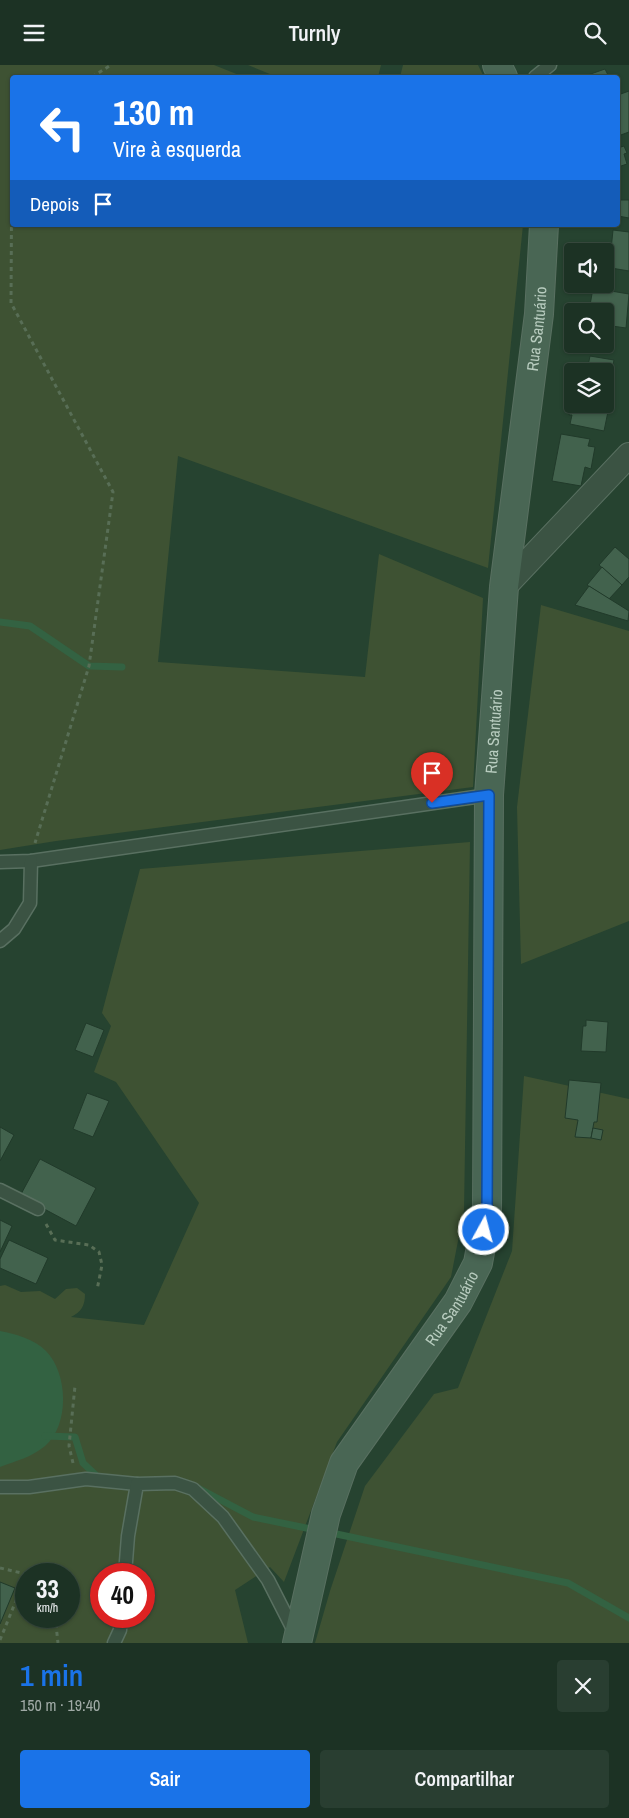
<!DOCTYPE html>
<html lang="pt">
<meta charset="utf-8">
<style>
:root{--surface:#1c3224;--page:#293e31;--text:#f1f3f6;--muted:#a0aaa6;--line:#3a4d41;--accent:#1a73e8}
body{margin:0;font-family:"Archivo Narrow",sans-serif;background:var(--page);color:var(--text);height:100vh;display:flex;flex-direction:column;font-size:19px;white-space:nowrap}
*{box-sizing:border-box;margin:0}
p{font-size:16px;color:var(--muted)}
.icon{flex:none;width:28px;height:28px;fill:none;stroke:currentColor;stroke-width:2;stroke-linecap:round;stroke-linejoin:round}
.map{position:relative;height:1578px;overflow:hidden}
.details{display:flex;flex-direction:column;background:var(--surface);flex:1}
.details>*{flex:none}
.hud{position:absolute;left:10px;top:10px;width:610px;height:152px;border-radius:5px;box-shadow:0 1px 4px #0004,0 0 0 1px var(--line);background:#1a73e8;color:#fff;overflow:hidden}
.tools{position:absolute;left:564px;top:178px;display:grid;gap:10px}
.tools a{display:grid;place-items:center;width:50px;height:50px;border-radius:5px;background:var(--surface);box-shadow:0 1px 4px #0004,0 0 0 1px var(--line);font-size:25px}
.speed{position:absolute;left:15px;top:1498px;display:flex;gap:10px;font-size:25px;font-weight:700;text-align:center}
.speed>*{display:grid;place-content:center;width:65px;height:65px;border-radius:50%;background:var(--surface);box-shadow:0 1px 4px #0004,0 0 0 1px var(--line);line-height:1}
.speed small{font-size:12px;font-weight:400}
.speed .limit{border:8px solid #d22;background:#fff;color:#111}
.pin{position:absolute;display:grid;place-items:center;width:42px;height:42px;color:#fff;margin:-51px -21px;border-radius:50% 50% 50% 0;rotate:-45deg;box-shadow:0 0 5px #0007}
.pin .icon{rotate:45deg}
.me{position:absolute;width:55px;margin:-28px;rotate:7deg;stroke-linejoin:round;filter:drop-shadow(0 0 4px #0008)}
.turn{display:flex;align-items:center;gap:18px;height:105px;padding:0 20px;font-size:22px}
.turn .icon{width:65px;height:65px;stroke-width:2.5}
.turn b{display:block;font-size:35px;line-height:42px}
.then{display:flex;align-items:center;height:48px;padding:0 20px;background:#0003;gap:10px;font-size:19px}
.round{display:grid;place-items:center;flex:none;width:52px;height:52px;border-radius:5px;background:var(--page)}
.head{display:flex;align-items:center;justify-content:space-between;height:85px;padding:0 20px}
h1{font-size:30px;font-weight:600;line-height:38px;color:var(--accent)}
.action{display:flex;gap:10px;margin-top:auto;padding:10px 20px}
.action a{flex:1;height:58px;border-radius:5px;background:var(--accent);color:#fff;font-size:20px;font-weight:600;line-height:58px;text-align:center}
.action a+a{background:var(--page);color:var(--text)}
header{display:flex;justify-content:space-between;align-items:center;height:65px;padding:0 20px;background:var(--surface);font-size:22px;font-weight:600}
.map>svg:first-child{display:block}
.green{fill:#3e5233;fill-rule:evenodd}
.water{fill:#336242}
.lines{fill:none;stroke-linecap:round;stroke-linejoin:round}
.stream{stroke:#336242;stroke-width:7}
.building{fill:#42624d;stroke:#213a2a}
.lane-casing{stroke:#597061;stroke-width:15}
.street-casing{stroke:#597061;stroke-width:26}
.secondary-casing{stroke:#597061;stroke-width:30}
.path{stroke:#586e56;stroke-width:3;stroke-dasharray:4 4;stroke-linecap:butt}
.lane{stroke:#3b5343;stroke-width:12}
.street{stroke:#3b5343;stroke-width:24}
.secondary{stroke:#496654;stroke-width:28}
.route-casing{stroke:#114b97;stroke-width:12}
.route{stroke:#1a73e8;stroke-width:9}
.labels{text-anchor:middle;stroke-width:4;stroke-linejoin:round;paint-order:stroke}
.street-label{font-size:16px;fill:#b8ccbf;stroke:#1f3828}
</style>
<header><svg class="icon" aria-label="menu" viewBox="0 0 24 24"><path d="M4 6h16M4 12h16M4 18h16"/></svg>Turnly<svg class="icon" aria-label="search" viewBox="0 0 24 24"><circle cx="10" cy="10" r="6"/><path d="M15 15l6 6"/></svg></header>
<div class="map">
<svg width="629" height="1578" viewBox="0 0 629 1578">
<rect width="100%" height="100%" fill="#264330"/>
<g class="green">
<polygon points="0,0 214,0 244,12 12,12 12,160 523,160 488,503 178,391 158,597 365,612 379,489 483,533 473,722 56,776 0,785"/>
<polygon points="248,0 381,0 378,12 277,12"/>
<polygon points="403,0 478,0 484,12 400,12"/>
<polygon points="541,540 629,566 629,856 521,899 517,742"/>
<path d="M470 777 464 1145 451 1212 337 1377 284 1517 270 1502 235 1525 248 1578H0V1221L5 1220 21 1227 40 1226 55 1234 66 1224 77 1223 85 1229C85 1241 81 1247 71 1252L144 1260 199 1138 116 1017 94 1007 111 961 102 948 140 804ZM26 1509H69V1551H26ZM101 1509H144V1551H101Z"/>
<polygon points="524,1011 629,1034 629,1578 315,1578 330,1526 365,1421 434,1329 458,1323 512,1186"/>
</g>
<path class="water" d="M0 1266C16 1269 34 1274 46 1286 68 1308 70 1360 45 1381 32 1392 16 1396 0 1402Z"/>
<g class="lines">
<g class="stream">
<polyline points="0,557 30,561 89,601 122,602"/>
<polyline points="45,1371 75,1372 83,1398 100,1414"/>
<polyline points="198,1423 253,1452 316,1465"/>
<polyline points="327,1467 568,1518 629,1553"/>
</g>
</g>
<g class="building">
<polygon points="605,4 609,12 582,12"/>
<polygon points="629,26 629,67 618,71 618,30"/>
<polygon points="621,81 621,82 624,81 627,88 624,89 627,99 618,102 618,82"/>
<polygon points="618,135 629,135 629,153 618,151"/>
<polygon points="613,165 629,167 629,206 605,202 604,184 611,185"/>
<polygon points="593,223 629,229 626,263 605,260 605,246 589,246"/>
<polygon points="590,291 614,295 608,323 605,323 605,306 587,306"/>
<polygon points="605,331 611,332 604,366 570,359 572,350 569,350 571,342 575,343 575,339 605,339"/>
<polygon points="561,369 590,374 588,381 595,382 591,404 585,402 581,421 552,416"/>
<polygon points="615,482 629,494 629,512 622,520 599,500"/>
<polygon points="602,502 622,520 609,534 587,520"/>
<polygon points="589,521 629,546 628,556 575,540"/>
<polygon points="586,955 608,957 606,987 581,986 583,961 586,961"/>
<polygon points="86,958 104,965 93,992 75,985"/>
<polygon points="569,1015 601,1018 597,1057 594,1057 591,1073 575,1072 578,1055 565,1053"/>
<polygon points="87,1028 109,1036 93,1072 73,1064"/>
<polygon points="0,1062 14,1070 0,1096"/>
<polygon points="593,1063 603,1065 601,1075 591,1073"/>
<polygon points="40,1094 96,1123 76,1161 20,1131"/>
<polygon points="0,1155 12,1161 0,1187"/>
<polygon points="9,1175 48,1193 36,1219 0,1203 0,1194"/>
<polygon points="0,1517 15,1523 0,1559"/>
</g>
<g class="lines">
<g class="lane-casing">
<g id="lane">
<polyline points="535,12 550,0"/>
<polyline points="0,797 31,796 489,730"/>
<polyline points="0,876 14,864 30,838 31,796"/>
<polyline points="0,1125 38,1144"/>
<polyline points="0,1422 29,1422 86,1414 137,1419"/>
<polyline points="125,1509 128,1471 137,1419 175,1418 193,1424 223,1452 268,1515 296,1570"/>
<polyline points="114,1578 120,1565 121,1551"/>
</g>
</g>
<g class="street-casing">
<polyline id="street" points="504,522 629,390"/>
</g>
<g class="secondary-casing">
<g id="secondary">
<polyline points="497,0 503,12"/>
<path id="s1" d="M297 1578 326 1449 344 1398 458 1237 478 1198 487 1149 489 730 504 522 539 249 544 160"/>
</g>
</g>
<g class="path">
<polyline points="92,12 111,0"/>
<polyline points="12,66 11,238 113,427 89,601 35,778"/>
<polyline points="46,1159 55,1175 89,1180 99,1187 102,1200 97,1225"/>
<polyline points="73,1398 69,1381 75,1321"/>
<polyline points="0,1503 26,1509"/>
<polyline points="55,1551 58,1578"/>
<polyline points="0,1575 26,1511"/>
</g>
<use href="#lane" class="lane"/>
<use href="#street" class="street"/>
<use href="#secondary" class="secondary"/>
</g>
<g class="lines">
<g class="route-casing">
<polyline id="route" points="432,738 489,730 487,1149 484,1165"/>
</g>
<use href="#route" class="route"/>
</g>
<g class="labels">
<g class="street-label">
<text dy="6" stroke="none"><textPath href="#s1" startOffset="1365">Rua Santuário</textPath></text>
<text dy="6" stroke="none"><textPath href="#s1" startOffset="960">Rua Santuário</textPath></text>
<text dy="6" stroke="none"><textPath href="#s1" startOffset="375">Rua Santuário</textPath></text>
</g>
</g>
</svg>
<div class="tools">
<a><svg class="icon" aria-label="sound" viewBox="0 0 24 24"><path d="M4 9h4l5-4v14l-5-4H4zM17 9q2 3 0 6"/></svg></a>
<a><svg class="icon" aria-label="search" viewBox="0 0 24 24"><circle cx="10" cy="10" r="6"/><path d="M15 15l6 6"/></svg></a>
<a><svg class="icon" aria-label="layers" viewBox="0 0 24 24"><path d="M12 4l9 5-9 5-9-5zM3 14l9 5 9-5"/></svg></a>
</div>
<div class="speed"><div>33<small>km/h</small></div><div class="limit">40</div></div>
<div class="pin" style="left:432px;top:738px;background:#d93025"><svg class="icon" aria-label="arrive" viewBox="0 0 24 24"><path d="M6 21V4h12l-3 4 3 4H6"/></svg></div>
<svg class="me" style="left:484px;top:1165px" viewBox="-20 -20 40 40"><circle r="17" fill="#1a73e8" stroke="#fff" stroke-width="3"/><path d="M0-11L8 9 0 5-8 9z" fill="#fff"/></svg>
<div class="hud">
<div class="turn"><svg class="icon" aria-label="left" viewBox="0 0 24 24"><path d="M17 20v-9H6M10 6l-5 5 5 5"/></svg><div><b>130 m</b>Vire à esquerda</div></div>
<div class="then">Depois<svg class="icon" aria-label="arrive" viewBox="0 0 24 24"><path d="M6 21V4h12l-3 4 3 4H6"/></svg></div>
</div>
</div>
<section class="details">
<div class="head"><div><h1>1 min</h1><p>150 m · 19:40</p></div><a class="round"><svg class="icon" aria-label="close" viewBox="0 0 24 24"><path d="M6 6l12 12M18 6L6 18"/></svg></a></div>
<div class="action"><a>Sair</a><a>Compartilhar</a></div>
</section>
